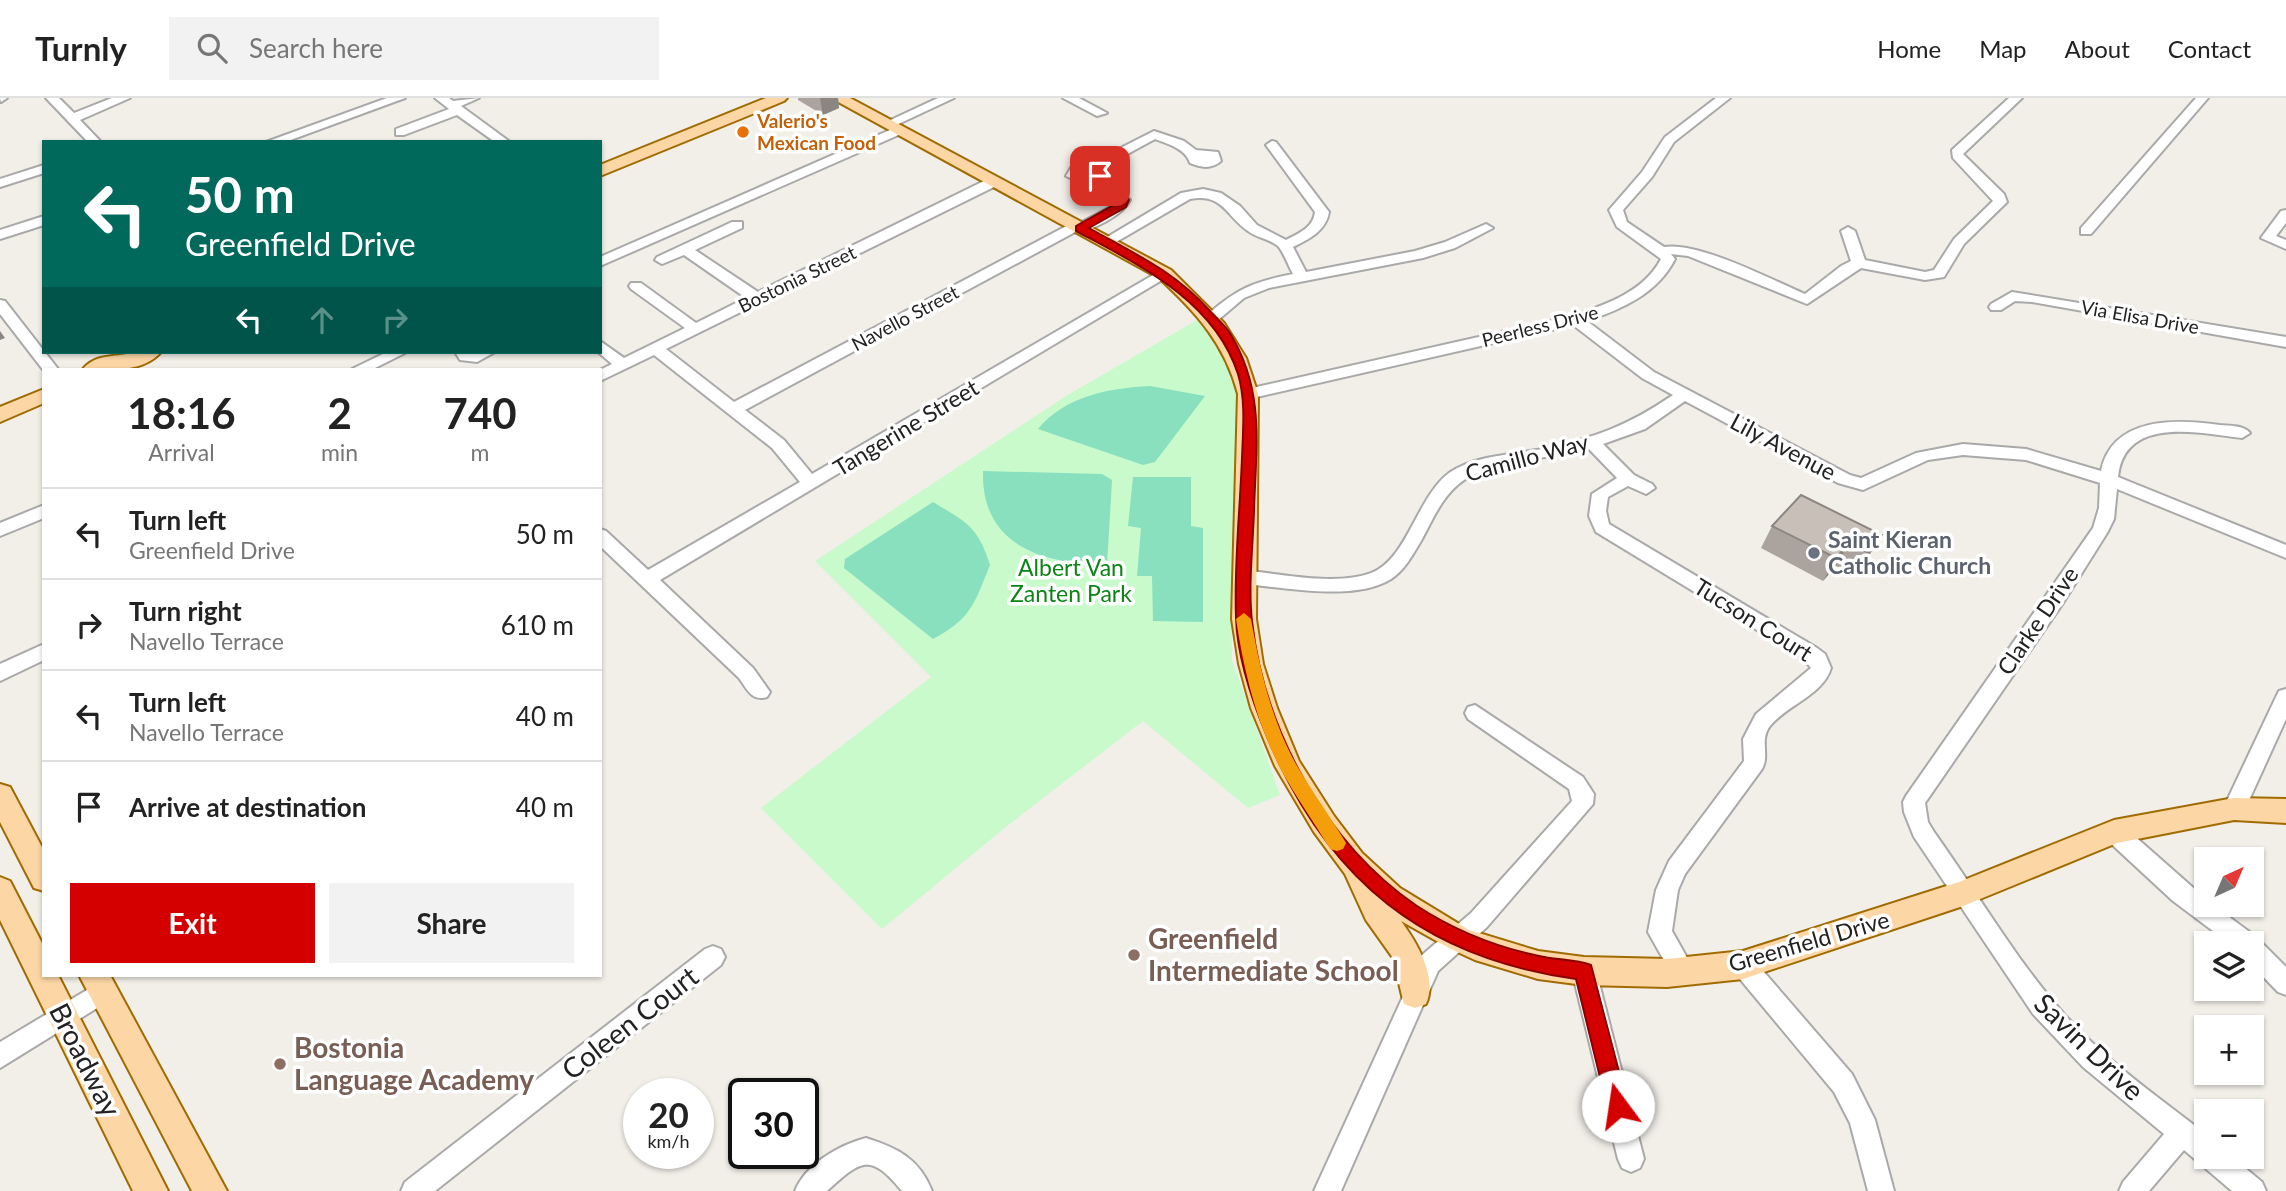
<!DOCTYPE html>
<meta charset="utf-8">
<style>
:root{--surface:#fff;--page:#f2f2f2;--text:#222;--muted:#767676;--line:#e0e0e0;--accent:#d40000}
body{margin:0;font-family:Lato,sans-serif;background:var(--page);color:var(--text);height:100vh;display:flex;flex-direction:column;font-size:26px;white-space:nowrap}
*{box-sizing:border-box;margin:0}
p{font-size:23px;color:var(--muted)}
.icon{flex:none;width:38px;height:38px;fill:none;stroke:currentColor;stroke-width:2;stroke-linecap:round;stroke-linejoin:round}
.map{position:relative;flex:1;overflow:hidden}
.drawer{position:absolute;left:42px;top:270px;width:560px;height:609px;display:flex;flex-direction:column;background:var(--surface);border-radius:0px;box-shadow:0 2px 5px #0004}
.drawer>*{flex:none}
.guide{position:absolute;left:42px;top:42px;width:560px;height:214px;border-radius:0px;box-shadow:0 2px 5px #0004;background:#00695c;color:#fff;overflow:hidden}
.needle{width:46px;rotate:44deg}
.fabs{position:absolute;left:2194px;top:749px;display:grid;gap:14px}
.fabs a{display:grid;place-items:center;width:70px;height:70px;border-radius:0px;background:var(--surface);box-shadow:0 2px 5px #0004;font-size:35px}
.speed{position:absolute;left:623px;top:980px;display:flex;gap:14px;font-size:35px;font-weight:700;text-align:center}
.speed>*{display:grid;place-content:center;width:91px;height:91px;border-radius:50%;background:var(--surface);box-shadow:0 2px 5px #0004;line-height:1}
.speed small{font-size:18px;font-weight:400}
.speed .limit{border:4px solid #111;border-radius:10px;background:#fff;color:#111}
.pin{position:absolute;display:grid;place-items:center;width:60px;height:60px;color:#fff;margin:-30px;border-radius:14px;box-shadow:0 4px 10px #0006}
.me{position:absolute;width:77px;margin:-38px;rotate:346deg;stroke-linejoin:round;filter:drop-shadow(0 0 5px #0008)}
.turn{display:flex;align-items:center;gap:24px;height:147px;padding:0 28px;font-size:32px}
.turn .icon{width:91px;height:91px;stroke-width:2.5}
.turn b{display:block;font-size:49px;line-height:60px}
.lanes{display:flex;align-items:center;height:66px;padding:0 28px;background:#0003;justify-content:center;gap:35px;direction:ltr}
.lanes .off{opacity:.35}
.eta{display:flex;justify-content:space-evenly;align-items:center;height:119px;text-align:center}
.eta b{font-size:42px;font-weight:700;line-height:49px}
.cta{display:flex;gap:14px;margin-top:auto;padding:14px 28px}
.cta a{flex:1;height:80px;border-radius:0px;background:var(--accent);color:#fff;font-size:28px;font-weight:700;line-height:80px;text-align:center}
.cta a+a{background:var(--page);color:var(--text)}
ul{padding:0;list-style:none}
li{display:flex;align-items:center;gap:21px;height:91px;padding:0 28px;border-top:2px solid var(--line)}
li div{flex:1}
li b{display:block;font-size:26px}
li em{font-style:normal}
header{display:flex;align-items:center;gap:42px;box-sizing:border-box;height:98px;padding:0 35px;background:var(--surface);border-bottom:2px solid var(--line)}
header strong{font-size:33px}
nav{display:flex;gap:38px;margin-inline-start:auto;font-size:24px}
.search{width:490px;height:63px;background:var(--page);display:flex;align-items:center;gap:18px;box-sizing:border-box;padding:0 24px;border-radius:0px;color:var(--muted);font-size:26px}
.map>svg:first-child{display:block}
.park{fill:#c8facc}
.pitch{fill:#88e0be}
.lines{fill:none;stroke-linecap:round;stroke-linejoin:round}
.minor-casing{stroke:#a9a9a9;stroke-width:4}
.major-casing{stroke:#a06b00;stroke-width:4}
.minor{fill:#fff;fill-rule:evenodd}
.major{fill:#fcd6a4;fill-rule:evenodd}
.wall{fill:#aba49e}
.shaded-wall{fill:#8b8681}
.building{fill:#c7bfb8;stroke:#8b8681;stroke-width:2}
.route{fill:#d40000;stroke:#8a0000;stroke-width:2}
.slow{fill:#f59e0b}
.food-dot{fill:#e8710a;stroke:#fff;stroke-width:2.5}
.worship-dot{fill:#6b7280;stroke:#fff;stroke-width:2.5}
.education-dot{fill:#8d6e63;stroke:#fff;stroke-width:2.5}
.labels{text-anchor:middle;stroke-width:7;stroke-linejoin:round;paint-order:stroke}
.far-food-label{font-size:19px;font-weight:bold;fill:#c56008;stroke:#fff;text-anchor:start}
.far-street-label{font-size:19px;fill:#222;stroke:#fff}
.street-label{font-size:23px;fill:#222;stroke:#fff}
.worship-label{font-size:23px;font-weight:bold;fill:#5b616d;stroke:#fff;text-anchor:start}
.park-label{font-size:23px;fill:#0c8416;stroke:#fff}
.near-education-label{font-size:28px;font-weight:bold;fill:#785e54;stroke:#fff;text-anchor:start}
.near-street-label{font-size:28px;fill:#222;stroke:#fff}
</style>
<header>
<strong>Turnly</strong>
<div class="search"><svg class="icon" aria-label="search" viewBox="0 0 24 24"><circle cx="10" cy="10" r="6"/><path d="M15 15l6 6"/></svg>Search here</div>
<nav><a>Home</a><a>Map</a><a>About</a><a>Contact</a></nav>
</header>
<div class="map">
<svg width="2286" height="1093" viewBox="0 0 2286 1093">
<rect width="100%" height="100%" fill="#f2efe9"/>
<polygon class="park" points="1204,218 1238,283 1240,347 1231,492 1232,562 1280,697 1248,710 1143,623 1007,728 882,831 761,710 931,579 815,463 1066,298"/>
<g class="pitch">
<path d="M1150 288 1205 298 1155 364 1143 367 1038 331C1065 298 1109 290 1150 288Z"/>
<path d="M983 373 1102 376 1112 382 1107 467C1043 466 981 448 983 373Z"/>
<polygon points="1133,379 1191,379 1191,428 1203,430 1203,524 1153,523 1152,478 1137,478 1141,430 1128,428"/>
<path d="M933 404C966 424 978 428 990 467 974 506 972 520 933 541L844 470 845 461Z"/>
</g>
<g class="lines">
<g class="minor-casing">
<g id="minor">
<polygon points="0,0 7,0 1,4"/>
<polygon points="46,0 59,0 74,15 112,0 130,0 80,22 101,44 88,44"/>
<polygon points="387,0 405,0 285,44 266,44"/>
<polygon points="435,0 449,0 453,3 479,0 461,8 510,44 495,44 457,17 404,37 396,37 396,31 449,11"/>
<polygon points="938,0 954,0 892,29 882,26"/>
<polygon points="1063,0 1079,0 1107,15 1097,18"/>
<path d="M1716 0H1730L1674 44 1652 79 1623 112 1627 124 1664 149C1698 143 1772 182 1805 196L1841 168 1851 163 1841 133 1848 129 1855 133 1865 162 1925 174 1934 172 1954 141 1993 103 1953 60 1952 52 2009 0H2022L1963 56 2004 96 2007 104 1964 146 1944 179 1925 182 1861 170 1807 206 1688 158 1671 156 1675 161C1657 196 1622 211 1587 223L1654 274 1850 377 1861 380 1916 355 1963 346 2026 351 2101 373C2112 318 2177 321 2220 327 2230 328 2244 327 2250 335L2242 340C2200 335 2124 317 2118 379L2286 447V460L2117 391 2114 421 2107 435 2063 505 1925 705 1928 724 1934 734C1977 794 2015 861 2064 916 2106 963 2158 999 2207 1037V1059H2232L2262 1084 2266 1093H2232L2184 1052 2149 1093H2119L2123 1084 2164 1036 2083 969 2033 916 1914 739 1904 714 1903 704 1906 698 2093 430 2099 410 2100 385 2026 362 1963 357 1928 362 1863 392 1838 385 1685 303 1645 331 1603 346 1634 377 1652 386 1655 390 1646 396 1628 388 1608 399 1606 413 1609 426 1817 550 1825 556 1831 570C1823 597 1787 607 1770 628 1759 642 1770 657 1762 671L1685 776 1678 792 1672 833 1695 874 1691 882 1683 885 1675 882 1648 834 1656 792 1669 763 1744 663 1743 641 1756 616 1811 570 1803 560 1596 434 1589 418 1592 396 1617 380 1588 350C1556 359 1489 365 1464 382 1443 396 1433 421 1421 443 1413 456 1405 472 1391 481 1354 504 1285 489 1243 486L1237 484 1234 479 1237 474 1243 472C1280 476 1336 488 1371 475 1407 462 1417 399 1449 375 1475 357 1512 357 1542 351 1594 340 1628 328 1673 297L1642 280 1573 227 1248 301 1240 296 1248 291 1572 218C1605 207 1644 194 1661 161L1617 129 1609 112 1642 74 1665 39Z"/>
<polygon points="2196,0 2208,0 2091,136 2081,136 2081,130"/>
<polygon points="899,28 905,32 903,35 600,168 600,159"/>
<path d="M1154 33 1184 43 1196 52 1218 54 1221 63C1212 71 1201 70 1190 65 1186 51 1168 46 1155 41L1100 71 1130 102C1124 116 1093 133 1077 133L745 312 784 342 812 376 1160 173 1165 172 1172 176 660 482 753 570 770 594 767 599C752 604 747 591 739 580L600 448V431L606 433 648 472 800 384 772 350 654 257 600 283V272L612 266 598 254H600V243L624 260 685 230 631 191 629 188 631 185H641L696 225 746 200 684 157 662 166 655 162 657 159 732 124H742V130L695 152 758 194 988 81H998V87L666 251 734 304 1072 125H1080L1114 107 1116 103 1097 83 1085 87 1066 78 1072 68 1089 66ZM1089 74 1091 77 1080 76 1081 75Z"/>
<path d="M1272 43 1276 44 1329 114C1326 133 1309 141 1293 149L1306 174 1415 153 1445 144 1486 126 1493 130 1455 150 1423 160 1269 190 1244 200 1217 223H1207L1205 220 1207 217C1238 190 1253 184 1293 176 1289 169 1283 153 1278 148 1270 141 1257 140 1248 133 1226 118 1223 95 1190 101L1111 147 1106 148 1099 144 1181 95 1203 91 1221 95 1240 108 1257 127 1286 142C1299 135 1313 130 1315 114L1266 47Z"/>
<polygon points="44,67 44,75 0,89 0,81"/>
<polygon points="2286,112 2286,125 2276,138 2286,142 2286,151 2261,140 2281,113"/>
<polygon points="44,118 44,127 0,141 0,132"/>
<polygon points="2012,194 2286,239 2286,249 2032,204 2015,203 2001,212 1991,212 1989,209 1991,206"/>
<polygon points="0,202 5,203 58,271 44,271 44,273 0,216"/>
<polygon points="387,254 407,254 373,271 352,271"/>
<polygon points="455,254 495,254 477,264 460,262"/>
<polygon points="44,407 44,420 0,438 0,425"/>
<polygon points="44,546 44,562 0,583 0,566"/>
<polygon points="2286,591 2286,621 2245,711 2242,717 2234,720 2226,717 2223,711 2276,599 2279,593"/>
<polygon points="1475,607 1583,679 1594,696 1593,706 1487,829 1438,873 1341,1093 1314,1093 1422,857 1471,815 1572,703 1569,691 1468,621 1465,615 1468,609"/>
<polygon points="2114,725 2122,727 2207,802 2207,807 2213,807 2255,838 2286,869 2286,897 2278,894 2252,867 2252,845 2229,845 2173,803 2106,741 2103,734 2106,727"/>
<polygon points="713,848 721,851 725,859 721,867 435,1093 401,1093 405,1084 705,851"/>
<polygon points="1743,856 1751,859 1852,976 1875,1022 1894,1093 1868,1093 1850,1025 1834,994 1735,875 1731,867 1735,859"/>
<polygon points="1584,862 1592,865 1596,873 1644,1061 1640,1070 1631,1074 1622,1070 1618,1061 1572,873 1576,865"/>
<polygon points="102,883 110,886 114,894 110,902 0,970 0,944"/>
<path d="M866 1040C897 1050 919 1060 932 1093H902C870 1054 861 1062 827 1093H795C806 1066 839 1047 866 1040Z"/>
</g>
</g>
<g class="major-casing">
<g id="major">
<polygon points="766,0 787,0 784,3 600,78 600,67"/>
<path d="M831 0H850L1171 172 1224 225 1246 260 1258 296 1256 521 1263 566 1277 610 1299 663 1334 718 1362 755 1400 790 1469 832 1538 853 1584 859 1667 861 1743 853 1959 784 2114 722 2234 700 2286 701V725L2234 722 2117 745 1963 808 1743 881 1667 889 1584 887 1538 881 1475 862 1449 850 1401 823C1417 845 1438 879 1426 906L1415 910 1404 906 1393 860 1366 822 1345 776 1314 734 1275 668 1251 610 1239 566 1232 521 1238 296C1225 246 1196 214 1159 180Z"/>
<path d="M135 254H161C143 275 108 272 83 271 97 254 119 260 135 254Z"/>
<polygon points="44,291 44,305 0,324 0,309"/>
<polygon points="0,686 10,689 44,753 44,793 34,790 0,724"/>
<polygon points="0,779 10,783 44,849 44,877 58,877 168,1093 133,1093 0,822"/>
<polygon points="79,877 110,877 227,1093 192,1093"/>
</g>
</g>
<use href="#minor" class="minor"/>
<use href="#major" class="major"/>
</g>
<g class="wall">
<polygon points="798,0 838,0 839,10 823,17 798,2"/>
<polygon points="1772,428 1882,437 1868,459 1853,477 1836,468 1823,483 1761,450"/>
</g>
<g class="shaded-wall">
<polygon points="820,0 838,0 839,10 823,17"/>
<polygon points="0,233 5,240 0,242"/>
<polygon points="1882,437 1868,459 1853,477 1867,454"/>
<polygon points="1849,445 1836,468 1823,483 1836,460"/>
</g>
<polygon class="building" points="1801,397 1882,437 1867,454 1849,445 1836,460 1772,428"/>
<path class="route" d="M1096 75H1104L1129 102 1126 109 1089 130C1135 156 1174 173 1210 213 1217 221 1226 228 1231 237 1265 294 1256 348 1254 412 1253 448 1248 487 1252 523 1264 632 1326 746 1417 808 1454 832 1496 849 1539 858 1556 862 1575 861 1591 867L1628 1008 1625 1015 1618 1018 1610 1015 1607 1008 1576 881C1424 860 1328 782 1268 641 1252 603 1237 560 1236 519 1234 466 1240 413 1242 360 1243 333 1246 302 1238 276 1214 202 1139 167 1076 133V128L1117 105 1096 80Z"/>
<path class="slow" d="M1244 515 1251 521C1260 571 1271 621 1296 666 1310 691 1328 715 1343 740L1346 745 1343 751 1337 753 1330 751C1314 724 1296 699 1281 672 1256 624 1244 573 1236 521Z"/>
<circle class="food-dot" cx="743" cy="34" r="7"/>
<circle class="worship-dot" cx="1814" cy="455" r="7"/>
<g class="education-dot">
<circle cx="1134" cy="857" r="7"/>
<circle cx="280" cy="966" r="7"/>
</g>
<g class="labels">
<g class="far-food-label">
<text x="757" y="30">Valerio's<tspan x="757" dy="22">Mexican Food</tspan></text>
</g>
<g class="far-street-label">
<text transform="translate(797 181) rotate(-26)" y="7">Bostonia Street</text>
<text transform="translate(2140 219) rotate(10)" y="7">Via Elisa Drive</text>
<text transform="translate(905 220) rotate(-28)" y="7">Navello Street</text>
<text transform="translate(1540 228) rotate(-14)" y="7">Peerless Drive</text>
</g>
<g class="street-label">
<text transform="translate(906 330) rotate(-31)" y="8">Tangerine Street</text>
<text transform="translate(1783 349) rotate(28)" y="8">Lily Avenue</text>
<text transform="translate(1527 360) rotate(-15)" y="8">Camillo Way</text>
<text transform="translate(1753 522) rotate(32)" y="8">Tucson Court</text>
<text transform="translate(2038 523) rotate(-56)" y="8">Clarke Drive</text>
<text transform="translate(1809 844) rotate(-16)" y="8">Greenfield Drive</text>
</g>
<g class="worship-label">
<text x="1828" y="450">Saint Kieran<tspan x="1828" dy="26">Catholic Church</tspan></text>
</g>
<g class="park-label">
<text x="1071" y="478">Albert Van<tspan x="1071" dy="26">Zanten Park</tspan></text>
</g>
<g class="near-education-label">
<text x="1148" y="851">Greenfield<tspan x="1148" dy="32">Intermediate School</tspan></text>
<text x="294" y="960">Bostonia<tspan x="294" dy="32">Language Academy</tspan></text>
</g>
<g class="near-street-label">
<text transform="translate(630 925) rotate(-38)" y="10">Coleen Court</text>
<text transform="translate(2089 949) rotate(44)" y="10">Savin Drive</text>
<text transform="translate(85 962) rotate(63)" y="10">Broadway</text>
</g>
</g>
</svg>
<div class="fabs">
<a><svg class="needle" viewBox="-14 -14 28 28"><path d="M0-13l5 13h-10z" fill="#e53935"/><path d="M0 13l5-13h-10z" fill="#767676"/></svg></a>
<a><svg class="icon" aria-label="layers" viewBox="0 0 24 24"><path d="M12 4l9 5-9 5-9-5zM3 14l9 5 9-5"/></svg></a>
<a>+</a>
<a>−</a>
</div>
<div class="speed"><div>20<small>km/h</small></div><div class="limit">30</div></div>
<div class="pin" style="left:1100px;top:78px;background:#d93025"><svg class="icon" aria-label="arrive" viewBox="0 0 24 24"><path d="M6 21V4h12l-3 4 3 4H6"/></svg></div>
<svg class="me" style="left:1618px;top:1008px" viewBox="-20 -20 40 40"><circle r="19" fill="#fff"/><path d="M0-13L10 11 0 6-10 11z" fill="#d40000"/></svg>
<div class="guide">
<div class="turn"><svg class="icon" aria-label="left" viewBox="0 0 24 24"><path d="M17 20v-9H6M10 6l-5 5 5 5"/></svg><div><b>50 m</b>Greenfield Drive</div></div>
<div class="lanes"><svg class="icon" aria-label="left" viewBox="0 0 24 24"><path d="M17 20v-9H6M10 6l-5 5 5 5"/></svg><svg class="icon off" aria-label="ahead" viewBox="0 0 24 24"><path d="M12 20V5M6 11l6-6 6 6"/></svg><svg class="icon off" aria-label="right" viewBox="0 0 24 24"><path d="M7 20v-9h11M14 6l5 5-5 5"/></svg></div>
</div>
<section class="drawer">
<div class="eta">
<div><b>18:16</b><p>Arrival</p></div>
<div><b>2</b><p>min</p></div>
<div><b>740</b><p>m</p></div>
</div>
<ul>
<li><svg class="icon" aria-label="left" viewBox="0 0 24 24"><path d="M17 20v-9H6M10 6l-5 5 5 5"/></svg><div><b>Turn left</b><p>Greenfield Drive</p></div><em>50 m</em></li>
<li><svg class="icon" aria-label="right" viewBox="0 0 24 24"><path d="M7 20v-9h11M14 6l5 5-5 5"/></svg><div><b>Turn right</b><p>Navello Terrace</p></div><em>610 m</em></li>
<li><svg class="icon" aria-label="left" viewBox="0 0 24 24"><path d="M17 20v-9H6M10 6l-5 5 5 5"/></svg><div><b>Turn left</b><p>Navello Terrace</p></div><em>40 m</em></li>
<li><svg class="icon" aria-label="arrive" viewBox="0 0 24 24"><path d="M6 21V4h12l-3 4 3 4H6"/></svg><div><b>Arrive at destination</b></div><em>40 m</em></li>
</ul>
<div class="cta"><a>Exit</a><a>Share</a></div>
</section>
</div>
